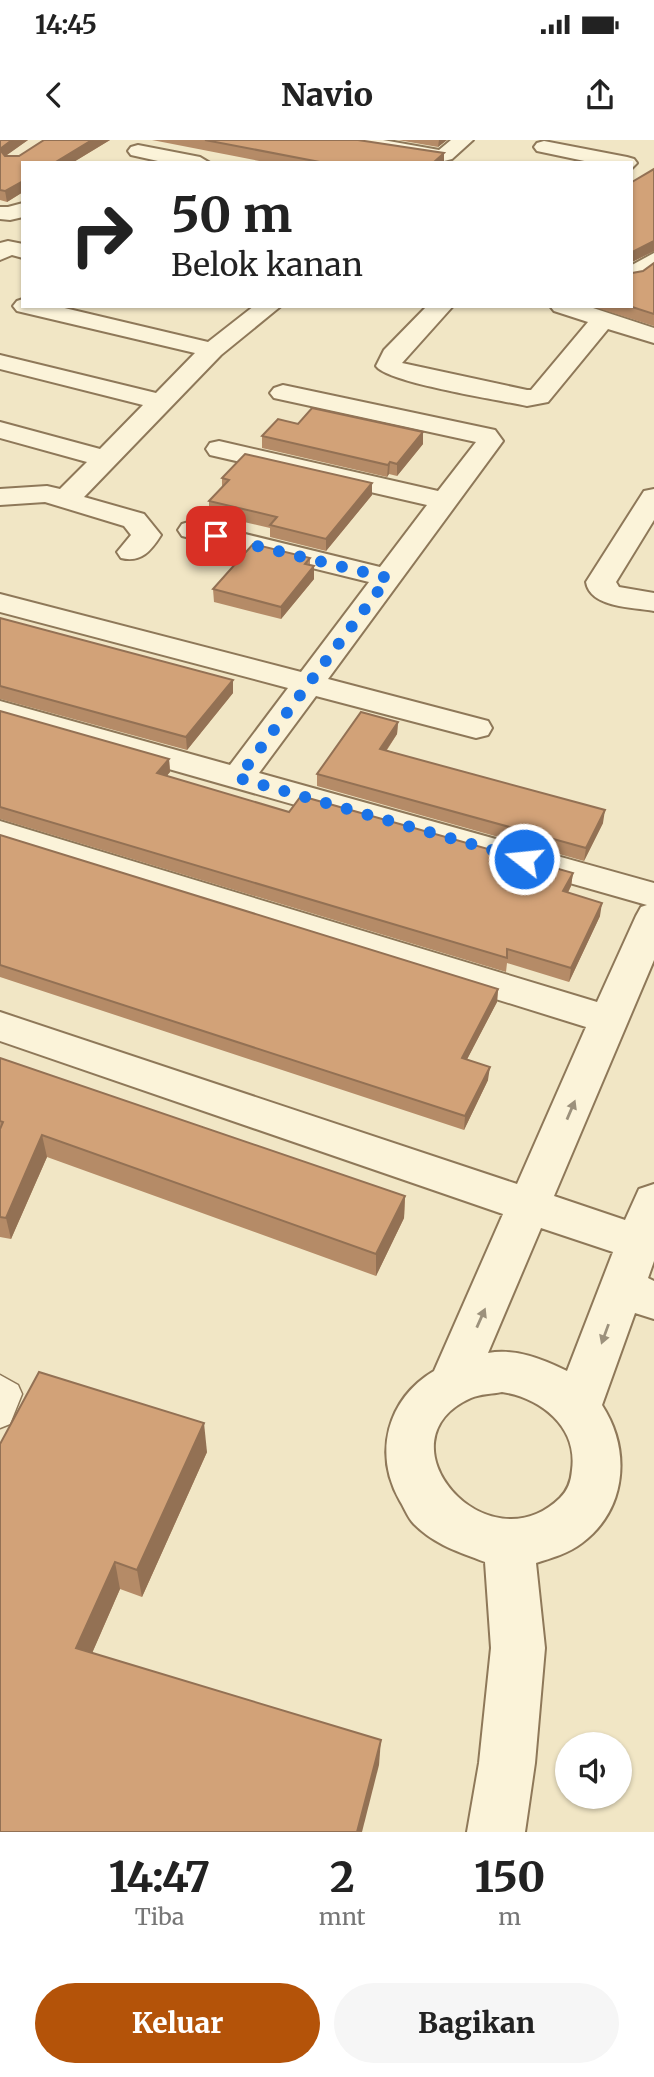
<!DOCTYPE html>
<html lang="id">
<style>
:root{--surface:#fff;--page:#f6f6f6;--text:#222;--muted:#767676;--accent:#b45309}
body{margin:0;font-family:Merriweather,serif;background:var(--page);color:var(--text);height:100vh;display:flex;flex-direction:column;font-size:26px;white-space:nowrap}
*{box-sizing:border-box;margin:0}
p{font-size:23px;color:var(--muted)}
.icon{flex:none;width:38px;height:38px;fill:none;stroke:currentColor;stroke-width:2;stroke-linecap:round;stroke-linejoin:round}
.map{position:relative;height:1692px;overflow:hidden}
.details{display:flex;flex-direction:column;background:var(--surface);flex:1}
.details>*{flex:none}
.top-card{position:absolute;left:21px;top:21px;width:612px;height:147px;border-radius:0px;box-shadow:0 2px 5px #0004;background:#fff;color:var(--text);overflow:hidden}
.buttons{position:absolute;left:555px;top:1592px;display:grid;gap:14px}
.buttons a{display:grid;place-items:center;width:77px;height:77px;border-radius:50%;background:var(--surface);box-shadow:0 2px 5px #0004;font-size:35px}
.pin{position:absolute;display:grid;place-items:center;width:60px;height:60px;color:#fff;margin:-30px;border-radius:14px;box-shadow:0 4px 10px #0006}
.me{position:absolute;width:77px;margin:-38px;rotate:286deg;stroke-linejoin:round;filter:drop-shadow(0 0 5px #0008)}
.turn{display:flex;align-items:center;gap:24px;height:147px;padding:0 35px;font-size:32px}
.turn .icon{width:91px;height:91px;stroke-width:2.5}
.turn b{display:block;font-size:49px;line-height:60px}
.eta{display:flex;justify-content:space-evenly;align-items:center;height:119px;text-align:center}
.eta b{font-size:42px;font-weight:800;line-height:49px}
.primary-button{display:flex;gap:14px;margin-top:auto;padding:14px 35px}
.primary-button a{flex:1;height:80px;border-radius:42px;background:var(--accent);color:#fff;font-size:28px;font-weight:800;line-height:80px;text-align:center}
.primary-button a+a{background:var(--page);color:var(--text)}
.status{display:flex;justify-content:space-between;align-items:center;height:49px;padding:0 35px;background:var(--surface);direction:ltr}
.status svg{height:19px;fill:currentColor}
header{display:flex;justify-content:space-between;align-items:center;height:91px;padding:0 35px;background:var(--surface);font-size:32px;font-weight:800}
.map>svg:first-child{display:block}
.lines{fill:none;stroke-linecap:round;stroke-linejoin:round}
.service-casing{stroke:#8e7859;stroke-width:3}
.minor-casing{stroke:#8e7859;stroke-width:4}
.service{fill:#fbf3d9;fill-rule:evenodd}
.minor{fill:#fbf3d9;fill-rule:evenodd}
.wall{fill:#b58b67}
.shaded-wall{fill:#937154}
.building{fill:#d2a278;stroke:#937154;stroke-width:2}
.oneway{fill:#9c917c}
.route{stroke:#1a73e8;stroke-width:12;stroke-dasharray:0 21.6}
</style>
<div class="status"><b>14:45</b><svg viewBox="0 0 49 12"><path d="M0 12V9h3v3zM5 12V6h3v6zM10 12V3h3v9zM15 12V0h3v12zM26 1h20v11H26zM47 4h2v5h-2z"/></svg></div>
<header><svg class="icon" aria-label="back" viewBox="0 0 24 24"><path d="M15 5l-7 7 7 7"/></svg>Navio<svg class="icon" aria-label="share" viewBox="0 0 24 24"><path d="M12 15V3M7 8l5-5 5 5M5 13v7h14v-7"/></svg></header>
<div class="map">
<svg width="654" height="1692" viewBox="0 0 654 1692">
<rect width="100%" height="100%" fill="#f1e6c5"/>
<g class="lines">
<g class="service-casing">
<polygon id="service" points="0,1235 18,1245 22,1254 10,1284 0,1288"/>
</g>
<g class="minor-casing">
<g id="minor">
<polygon points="338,0 383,0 439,10 451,0 473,0 452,19 440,22 348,6 341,4"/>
<polygon points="544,1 627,17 634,19 637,23 632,28 632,23 594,23 537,11 534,7 537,3"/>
<polygon points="138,5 200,17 210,23 167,23 131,15 128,11 131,7"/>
<polygon points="23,63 23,77 10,80 0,79 0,67 8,67"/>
<polygon points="8,101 23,104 23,118 12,115 0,120 0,103"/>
<polygon points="654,113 654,130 640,140 632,142 632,125"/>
<path d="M23 159V166H56L208 202 254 166H281L221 215 84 357 144 374 161 395C151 411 141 423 121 418L117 412 131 395 124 386 45 362 0 365V349L47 346 60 349 87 322 0 298V282L100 309 143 265 0 229V215L156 253 195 213 17 171 13 166 17 161Z"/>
<path d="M427 166H453L402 223 527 250H531L588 182 554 171 550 166H587L654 188V203L608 189 548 262 527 266C500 260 388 243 376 226L384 210Z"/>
<path d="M283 245 495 290 503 301 328 539 488 581 492 588 488 595 476 598 316 556 259 633 654 743V820L554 1056 625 1080 639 1049 654 1044V1121L648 1138 654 1141V1179L635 1173 602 1265C631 1310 627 1369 582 1403 569 1413 552 1418 536 1423L545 1508 535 1623 525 1692H467L479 1623 491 1508 485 1422C459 1412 435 1405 414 1384 408 1378 405 1369 400 1361 373 1314 387 1259 434 1231L503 1074 0 901V872L517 1044 586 887 0 705V681L597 862 636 776 641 767 647 765 0 581V561L230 625 288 548 0 472V454L301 532 369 442 182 396 178 390 182 384 192 381 380 427 427 365 210 315 206 309 210 303 219 301 438 351 476 302 274 258 270 253 274 248ZM541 1088 613 1112 567 1231C543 1219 515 1208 488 1213ZM502 1252C541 1258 578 1287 572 1330 571 1342 568 1350 560 1358 487 1429 375 1301 471 1258 480 1254 492 1254 502 1252Z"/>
<path d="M654 349V380L616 442 619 447 654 453V471C633 467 590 468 586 442L644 351Z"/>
</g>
</g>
<use href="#service" class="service"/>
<use href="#minor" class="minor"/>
</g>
<g class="wall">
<polygon points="0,0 28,0 5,16 19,16 44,0 110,0 72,23 23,23 23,52 7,62 0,60"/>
<polygon points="152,0 358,0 444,13 444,23 270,23"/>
<polygon points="398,0 447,0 438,7"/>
<polygon points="654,29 654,111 632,122 632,133 643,131 654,123 654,186 591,166 632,166 632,42"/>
<polygon points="298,284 423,304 397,336 389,334 387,337 262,308 262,296"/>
<polygon points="222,338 372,355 326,411 270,397 270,388 209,374 209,361 222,347"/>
<polygon points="310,418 310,425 314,439 281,479 214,462 213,449"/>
<polygon points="0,478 233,553 187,610 0,559"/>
<polygon points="0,571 169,619 170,632 166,636 289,672 573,733 571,746 568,753 600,776 569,842 507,823 506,832 0,679"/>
<polygon points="398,582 397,594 387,610 603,683 584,721 317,646 317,634"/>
<polygon points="0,695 498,849 497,862 467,919 488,940 464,990 0,837"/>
<polygon points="0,918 405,1056 404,1078 376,1136 47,1017 11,1099 0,1097"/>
<polygon points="0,1304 207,1312 142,1457 120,1449 92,1513 379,1625 0,1692"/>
</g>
<g class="shaded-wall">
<polygon points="12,0 28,0 0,20 0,9"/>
<polygon points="92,0 110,0 72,23 54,23"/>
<polygon points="439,0 447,0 438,7"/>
<polygon points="444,13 444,23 433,23"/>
<polygon points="23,41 23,52 7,62 5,51"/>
<polygon points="654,101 654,111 632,122 632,112"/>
<polygon points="423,292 423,304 397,336 397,324"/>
<polygon points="390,322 389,334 387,337 388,325"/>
<polygon points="372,343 372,355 326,411 326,399"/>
<polygon points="314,426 314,439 281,479 281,467"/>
<polygon points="233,540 233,553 187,610 186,597"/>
<polygon points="398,582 397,594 379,621 380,609"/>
<polygon points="169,619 170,632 158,647 157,633"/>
<polygon points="605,670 603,683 584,721 586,708"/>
<polygon points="573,733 571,746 561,765 563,751"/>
<polygon points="602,763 600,776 569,842 571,828"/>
<polygon points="498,849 497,862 461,931 462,918"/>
<polygon points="490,927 488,940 464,990 465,976"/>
<polygon points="42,995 47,1017 11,1099 6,1078"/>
<polygon points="405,1056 404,1078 376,1136 376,1114"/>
<polygon points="204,1283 207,1312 142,1457 137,1430"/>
<polygon points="115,1422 120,1449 83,1534 76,1508"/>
<polygon points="381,1600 379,1625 362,1692 357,1692"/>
</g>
<g class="building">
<polygon points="0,0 12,0 0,9"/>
<polygon points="44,0 92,0 54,23 23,23 23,41 5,51 0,50 0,10 5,16 19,16"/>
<polygon points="205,0 358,0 444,13 433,23 325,23"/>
<polygon points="654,29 654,101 632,112 632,133 643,131 654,123 654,174 629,166 632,166 632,42"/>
<polygon points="312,268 423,292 397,324 390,322 388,325 262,296 278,279 298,284"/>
<polygon points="245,314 372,343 326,399 270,385 277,377 209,361 229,340 222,338"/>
<polygon points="253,404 310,418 305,424 314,426 281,467 213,449"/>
<polygon points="0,478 233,540 186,597 0,546"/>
<polygon points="0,571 169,619 157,633 289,672 301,656 573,733 563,751 602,763 571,828 507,809 507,818 0,667"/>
<polygon points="361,572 398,582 380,609 605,670 586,708 317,634"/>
<polygon points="0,695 498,849 462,918 490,927 465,976 0,825"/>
<polygon points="0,918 405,1056 376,1114 42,995 6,1078 0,1077 0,989 3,982 0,981"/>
<polygon points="39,1232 204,1283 137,1430 115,1422 76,1508 381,1600 357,1692 0,1692 0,1304"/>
</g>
<defs><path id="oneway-solid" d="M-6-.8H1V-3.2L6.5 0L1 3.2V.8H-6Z" transform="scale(1.75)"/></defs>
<g class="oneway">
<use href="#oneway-solid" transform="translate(571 970) rotate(-67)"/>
<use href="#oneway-solid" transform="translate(481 1178) rotate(-66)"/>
<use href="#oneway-solid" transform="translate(605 1194) rotate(110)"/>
</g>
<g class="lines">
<polyline class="route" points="216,396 388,438 238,638 524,719"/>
</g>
</svg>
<div class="buttons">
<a><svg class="icon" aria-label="sound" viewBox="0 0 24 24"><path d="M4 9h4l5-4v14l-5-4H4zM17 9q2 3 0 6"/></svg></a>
</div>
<div class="pin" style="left:216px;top:396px;background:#d93025"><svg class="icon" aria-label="arrive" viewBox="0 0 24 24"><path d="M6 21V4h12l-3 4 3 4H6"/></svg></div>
<svg class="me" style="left:524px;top:719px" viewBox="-20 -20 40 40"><circle r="17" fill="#1a73e8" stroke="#fff" stroke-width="3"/><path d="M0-11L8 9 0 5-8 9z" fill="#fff"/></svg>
<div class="top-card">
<div class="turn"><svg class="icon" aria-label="right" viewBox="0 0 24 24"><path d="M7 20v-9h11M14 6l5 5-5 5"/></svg><div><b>50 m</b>Belok kanan</div></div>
</div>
</div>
<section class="details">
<div class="eta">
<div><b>14:47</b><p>Tiba</p></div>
<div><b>2</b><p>mnt</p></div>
<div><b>150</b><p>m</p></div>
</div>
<div class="primary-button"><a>Keluar</a><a>Bagikan</a></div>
</section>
